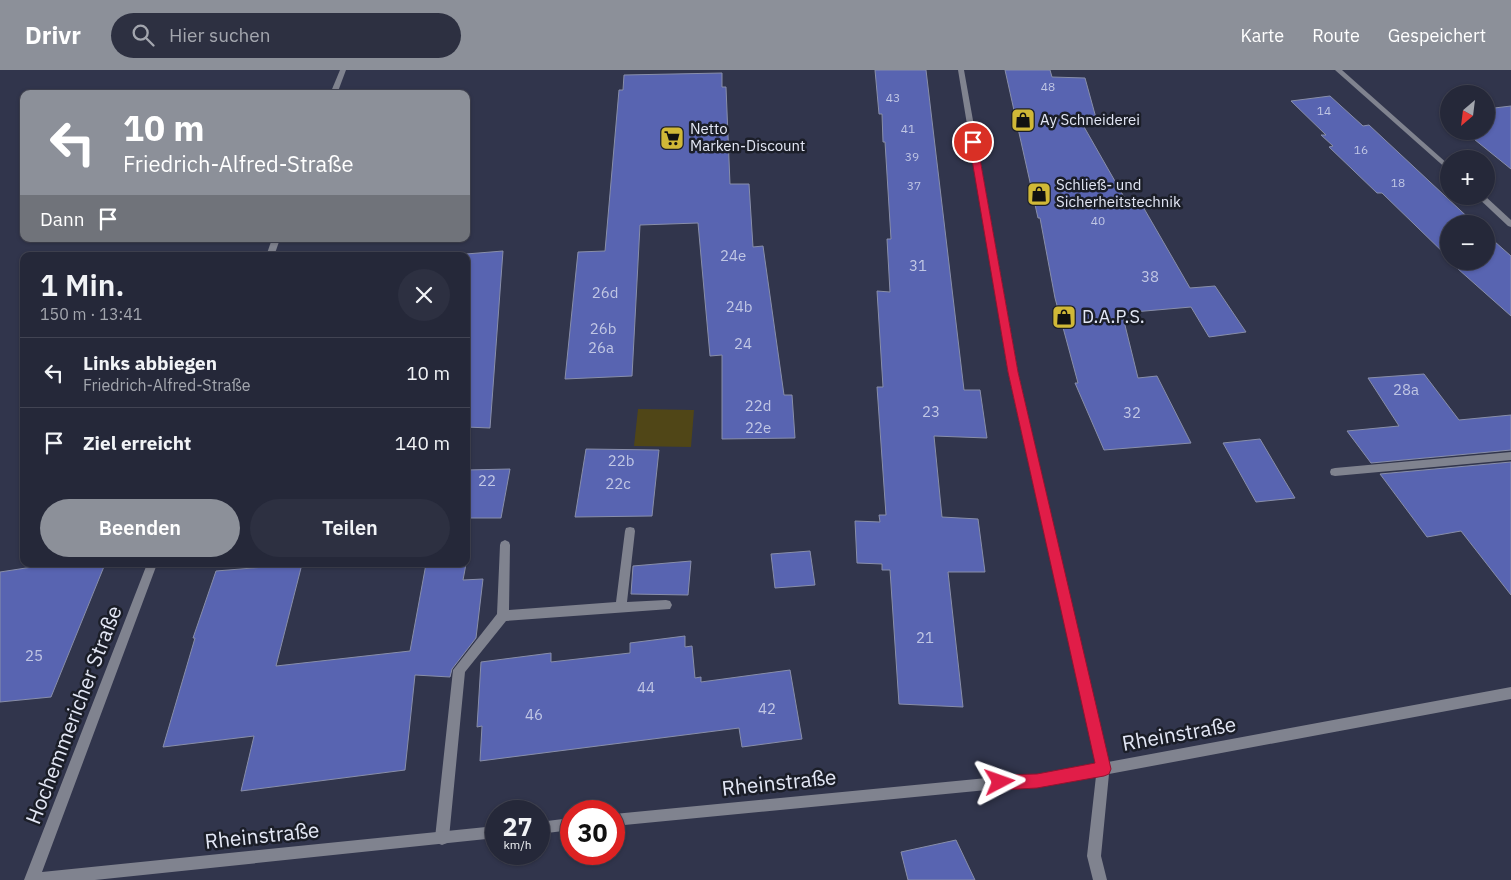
<!DOCTYPE html>
<html lang="de">
<meta charset="utf-8">
<style>
:root{--surface:#252839;--page:#2d3041;--text:#f1f3f6;--muted:#a3a6ae;--line:#424453;--accent:#8c9099}
body{margin:0;font-family:"IBM Plex Sans",sans-serif;background:var(--page);color:var(--text);height:100vh;display:flex;flex-direction:column;font-size:19px;white-space:nowrap}
*{box-sizing:border-box;margin:0}
p{font-size:16px;color:var(--muted)}
.icon{flex:none;width:28px;height:28px;fill:none;stroke:currentColor;stroke-width:2;stroke-linecap:round;stroke-linejoin:round}
.map{position:relative;flex:1;overflow:hidden}
.panel{position:absolute;left:20px;top:182px;width:450px;height:315px;display:flex;flex-direction:column;background:var(--surface);border-radius:10px;box-shadow:0 1px 4px #0004,0 0 0 1px var(--line)}
.panel>*{flex:none}
.top-card{position:absolute;left:20px;top:20px;width:450px;height:152px;border-radius:10px;box-shadow:0 1px 4px #0004,0 0 0 1px var(--line);background:#8c9099;color:#fff;overflow:hidden}
.needle{width:32px;rotate:208deg}
.controls{position:absolute;left:1440px;top:15px;display:grid;gap:10px}
.controls a{display:grid;place-items:center;width:55px;height:55px;border-radius:50%;background:var(--surface);box-shadow:0 1px 4px #0004,0 0 0 1px var(--line);font-size:25px}
.speed{position:absolute;left:485px;top:730px;display:flex;gap:10px;font-size:25px;font-weight:700;text-align:center}
.speed>*{display:grid;place-content:center;width:65px;height:65px;border-radius:50%;background:var(--surface);box-shadow:0 1px 4px #0004,0 0 0 1px var(--line);line-height:1}
.speed small{font-size:12px;font-weight:400}
.speed .limit{border:8px solid #d22;background:#fff;color:#111}
.pin{position:absolute;display:grid;place-items:center;width:42px;height:42px;color:#fff;margin:-21px;border:2px solid #fff;border-radius:50%;box-shadow:0 1px 5px #0007}
.me{position:absolute;width:55px;margin:-28px;rotate:86deg;stroke-linejoin:round;filter:drop-shadow(0 0 4px #0008)}
.turn{display:flex;align-items:center;gap:18px;height:105px;padding:0 20px;font-size:22px}
.turn .icon{width:65px;height:65px;stroke-width:2.5}
.turn b{display:block;font-size:35px;line-height:42px}
.then{display:flex;align-items:center;height:48px;padding:0 20px;background:#0003;gap:10px;font-size:19px}
.round{display:grid;place-items:center;flex:none;width:52px;height:52px;border-radius:26px;background:var(--page)}
.summary{display:flex;align-items:center;justify-content:space-between;height:85px;padding:0 20px}
h1{font-size:30px;font-weight:600;line-height:38px}
.cta{display:flex;gap:10px;margin-top:auto;padding:10px 20px}
.cta a{flex:1;height:58px;border-radius:30px;background:var(--accent);color:#fff;font-size:20px;font-weight:600;line-height:58px;text-align:center}
.cta a+a{background:var(--page);color:var(--text)}
ul{padding:0;list-style:none}
li{display:flex;align-items:center;gap:15px;height:70px;padding:0 20px;border-top:1px solid var(--line)}
li div{flex:1}
li b{display:block;font-size:19px}
li em{font-style:normal}
header{display:flex;align-items:center;gap:30px;box-sizing:border-box;height:70px;padding:0 25px;background:var(--accent);color:#fff}
header strong{font-size:24px}
nav{display:flex;gap:28px;margin-inline-start:auto;font-size:18px}
.search{width:350px;height:45px;background:var(--page);display:flex;align-items:center;gap:12px;box-sizing:border-box;padding:0 18px;border-radius:28px;color:var(--muted);font-size:19px}
.map>svg:first-child{display:block}
.green{fill:#504617}
.building{fill:#5864b1;stroke:#888ea9}
.lines{fill:none;stroke-linecap:round;stroke-linejoin:round}
.lane{fill:#80838f;fill-rule:evenodd}
.street{fill:#80838f;fill-rule:evenodd}
.route{fill:#e11d48;stroke:#92132f}
.labels{text-anchor:middle;stroke-width:5;stroke-linejoin:round;paint-order:stroke}
.far-number-label{font-size:12px;fill:#c0c6e4}
.far-poi-label{font-size:15px;fill:#e3e7f5;stroke:#1b1e28;text-anchor:start}
.number-label{font-size:15px;fill:#c0c6e4}
.poi-label{font-size:18px;fill:#e3e7f5;stroke:#1b1e28;text-anchor:start}
.near-street-label{font-size:21px;fill:#e3e7f5;stroke:#1b1e28}
</style>
<header>
<strong>Drivr</strong>
<div class="search"><svg class="icon" aria-label="search" viewBox="0 0 24 24"><circle cx="10" cy="10" r="6"/><path d="M15 15l6 6"/></svg>Hier suchen</div>
<nav><a>Karte</a><a>Route</a><a>Gespeichert</a></nav>
</header>
<div class="map">
<svg width="1511" height="810" viewBox="0 0 1511 810">
<rect width="100%" height="100%" fill="#31354c"/>
<polygon class="green" points="638,339 694,340 691,377 634,376"/>
<g class="building">
<polygon points="875,0 926,0 964,320 980,320 987,368 934,366 942,447 978,449 985,502 948,502 963,637 899,634 890,500 882,500 882,494 857,493 855,451 880,452 879,445 886,445 877,317 883,317 877,221 890,222 887,169 891,169 885,72 883,72 882,44 879,44"/>
<polygon points="1005,0 1050,0 1052,7 1085,8 1096,48 1079,48 1128,134 1142,135 1190,218 1215,216 1246,262 1209,267 1191,237 1122,243 1138,308 1157,306 1191,373 1104,380 1075,313 1078,313 1055,228 1040,148 1038,148"/>
<polygon points="722,3 722,17 726,17 730,114 749,114 753,177 763,176 784,325 792,325 795,368 722,369 722,285 710,286 698,153 640,155 632,306 565,309 578,182 605,181 619,20 623,20 624,5"/>
<polygon points="1330,26 1363,56 1369,55 1475,154 1449,154 1449,188 1382,123 1377,123 1329,77 1333,76 1321,65 1326,65 1291,31"/>
<polygon points="1511,36 1511,99 1464,61 1486,61 1486,39"/>
<polygon points="1486,164 1511,186 1511,246 1449,191 1486,191"/>
<polygon points="503,181 490,358 466,357 466,184"/>
<polygon points="1424,304 1459,350 1511,345 1511,380 1371,393 1347,361 1399,356 1368,308"/>
<polygon points="1260,369 1283,408 1295,428 1256,432 1223,373"/>
<polygon points="586,379 659,380 652,446 575,447"/>
<polygon points="1511,392 1511,525 1461,461 1427,467 1380,404"/>
<polygon points="510,399 501,448 466,448 466,400"/>
<polygon points="810,481 815,515 775,518 771,484"/>
<polygon points="691,491 688,525 631,524 633,496"/>
<polygon points="39,494 105,494 51,627 0,632 0,502 39,496"/>
<polygon points="302,494 276,596 410,581 426,494 466,494 463,510 483,509 476,568 452,599 450,607 415,605 405,700 241,721 254,666 163,677 195,568 193,568 216,501"/>
<polygon points="685,566 685,577 692,576 695,608 701,607 701,612 790,600 802,669 742,677 739,658 480,691 482,656 477,657 481,592 551,583 551,592 630,583 630,573"/>
<polygon points="956,770 975,810 908,810 901,782"/>
</g>
<g class="lines">
<g class="lane">
<polygon points="1511,382 1511,390 1335,406 1331,405 1330,402 1331,399 1335,398"/>
<polygon points="630,457 634,458 635,461 627,532 666,530 670,531 672,535 670,539 506,551 465,602 449,768 447,773 442,775 437,773 435,768 453,600 497,544 500,475 501,472 505,470 509,472 510,475 509,540 616,532 625,461 626,458"/>
</g>
<g class="street">
<polygon points="340,0 346,0 337,24 330,24"/>
<polygon points="958,0 964,0 1018,302 1108,692 1511,617 1511,629 1109,704 1101,786 1107,810 1093,810 1087,786 1096,706 1037,717 1018,717 614,756 614,744 1018,705 1037,705 1096,694 1008,302"/>
<polygon points="1335,0 1342,0 1449,95 1449,101"/>
<polygon points="1476,126 1485,126 1511,150 1511,157 1508,156"/>
<polygon points="272,169 280,169 274,186 266,186"/>
<polygon points="147,494 157,494 42,802 496,756 496,768 95,810 24,810"/>
<polygon points="571,748 571,760 539,764 539,752"/>
</g>
</g>
<polygon class="route" points="973,69 977,72 1018,302 1111,699 1109,704 1104,706 1037,718 1000,720 995,717 993,712 995,707 1000,705 1037,704 1095,693 1008,302 969,72"/>
<defs>
<g id="shop-square" transform="scale(1.25)"><rect x="-9" y="-9" width="18" height="18" rx="4" fill="#d0b837" stroke="#1b1e28"/><path d="M-5-2.5h2.3a2.7 3.5 0 0 1 5.4 0H5L5.5 6h-11ZM-1.5-2.5h3a1.5 2.3 0 0 0-3 0Z" fill="#111"/></g>
<g id="supermarket-square" transform="scale(1.25)"><rect x="-9" y="-9" width="18" height="18" rx="4" fill="#d0b837" stroke="#1b1e28"/><path d="M-6-5.5h2.5l.6 2H6L4.5 2H-2.5L-4.4-4H-6ZM-1.5 3.2a1.3 1.3 0 1 0 .1 0ZM3 3.2a1.3 1.3 0 1 0 .1 0Z" fill="#111"/></g>
</defs>
<g fill-rule="evenodd">
<use href="#shop-square" x="1023" y="50"/>
<use href="#supermarket-square" x="672" y="68"/>
<use href="#shop-square" x="1039" y="124"/>
<use href="#shop-square" x="1064" y="247"/>
</g>
<g class="labels">
<g class="far-number-label">
<text x="1048" y="21">48</text>
<text x="893" y="32">43</text>
<text x="1324" y="45">14</text>
<text x="908" y="63">41</text>
<text x="1361" y="84">16</text>
<text x="912" y="91">39</text>
<text x="1398" y="117">18</text>
<text x="914" y="120">37</text>
<text x="1098" y="155">40</text>
</g>
<g class="far-poi-label">
<text x="1040" y="55">Ay Schneiderei</text>
<text x="690" y="64">Netto<tspan x="690" dy="17">Marken-Discount</tspan></text>
<text x="1056" y="120">Schließ- und<tspan x="1056" dy="17">Sicherheitstechnik</tspan></text>
</g>
<g class="number-label">
<text x="733" y="191">24e</text>
<text x="918" y="201">31</text>
<text x="1150" y="212">38</text>
<text x="605" y="228">26d</text>
<text x="739" y="242">24b</text>
<text x="603" y="264">26b</text>
<text x="743" y="279">24</text>
<text x="601" y="283">26a</text>
<text x="1406" y="325">28a</text>
<text x="758" y="341">22d</text>
<text x="931" y="347">23</text>
<text x="1132" y="348">32</text>
<text x="758" y="363">22e</text>
<text x="621" y="396">22b</text>
<text x="487" y="416">22</text>
<text x="618" y="419">22c</text>
<text x="925" y="573">21</text>
<text x="34" y="591">25</text>
<text x="646" y="623">44</text>
<text x="767" y="644">42</text>
<text x="534" y="650">46</text>
</g>
<g class="poi-label">
<text x="1082" y="253">D.A.P.S.</text>
</g>
<g class="near-street-label">
<text transform="translate(74 645) rotate(-69)" y="7">Hochemmericher Straße</text>
<text transform="translate(1179 664) rotate(-10)" y="7">Rheinstraße</text>
<text transform="translate(779 713) rotate(-6)" y="7">Rheinstraße</text>
<text transform="translate(262 766) rotate(-6)" y="7">Rheinstraße</text>
</g>
</g>
</svg>
<div class="controls">
<a><svg class="needle" viewBox="-14 -14 28 28"><path d="M0-13l5 13h-10z" fill="#e53935"/><path d="M0 13l5-13h-10z" fill="#a3a6ae"/></svg></a>
<a>+</a>
<a>−</a>
</div>
<div class="speed"><div>27<small>km/h</small></div><div class="limit">30</div></div>
<div class="pin" style="left:973px;top:72px;background:#d93025"><svg class="icon" aria-label="arrive" viewBox="0 0 24 24"><path d="M6 21V4h12l-3 4 3 4H6"/></svg></div>
<svg class="me" style="left:1000px;top:712px" viewBox="-20 -20 40 40"><path d="M0-17L14 15 0 8-14 15z" fill="#e11d48" stroke="#fff" stroke-width="4"/></svg>
<div class="top-card">
<div class="turn"><svg class="icon" aria-label="left" viewBox="0 0 24 24"><path d="M17 20v-9H6M10 6l-5 5 5 5"/></svg><div><b>10 m</b>Friedrich-Alfred-Straße</div></div>
<div class="then">Dann<svg class="icon" aria-label="arrive" viewBox="0 0 24 24"><path d="M6 21V4h12l-3 4 3 4H6"/></svg></div>
</div>
<section class="panel">
<div class="summary"><div><h1>1 Min.</h1><p>150 m · 13:41</p></div><a class="round"><svg class="icon" aria-label="close" viewBox="0 0 24 24"><path d="M6 6l12 12M18 6L6 18"/></svg></a></div>
<ul>
<li><svg class="icon" aria-label="left" viewBox="0 0 24 24"><path d="M17 20v-9H6M10 6l-5 5 5 5"/></svg><div><b>Links abbiegen</b><p>Friedrich-Alfred-Straße</p></div><em>10 m</em></li>
<li><svg class="icon" aria-label="arrive" viewBox="0 0 24 24"><path d="M6 21V4h12l-3 4 3 4H6"/></svg><div><b>Ziel erreicht</b></div><em>140 m</em></li>
</ul>
<div class="cta"><a>Beenden</a><a>Teilen</a></div>
</section>
</div>
